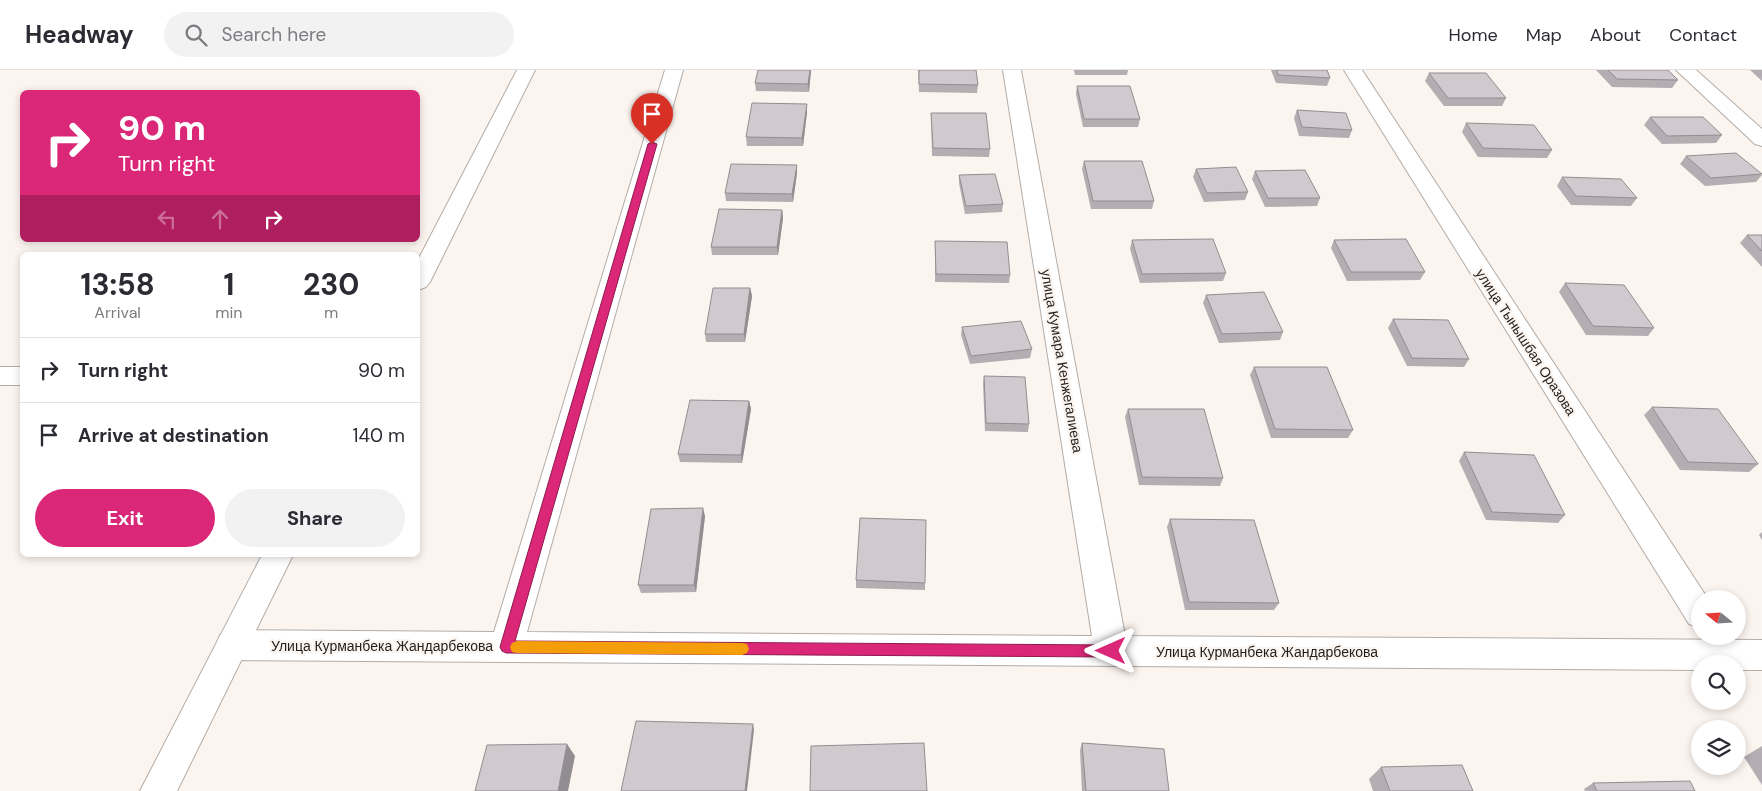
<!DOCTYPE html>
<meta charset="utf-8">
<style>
:root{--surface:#fff;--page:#f2f2f3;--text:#2b2b33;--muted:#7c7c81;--line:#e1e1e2;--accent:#db2777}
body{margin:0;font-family:"DM Sans",sans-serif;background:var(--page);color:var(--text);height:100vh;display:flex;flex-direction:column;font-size:19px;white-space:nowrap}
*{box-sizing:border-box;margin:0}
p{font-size:16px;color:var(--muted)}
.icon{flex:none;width:28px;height:28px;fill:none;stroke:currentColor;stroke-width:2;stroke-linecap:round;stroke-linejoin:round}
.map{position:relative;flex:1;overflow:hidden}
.sheet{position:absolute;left:20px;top:182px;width:400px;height:305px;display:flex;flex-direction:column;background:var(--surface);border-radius:8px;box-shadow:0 2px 8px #0003}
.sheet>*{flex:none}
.top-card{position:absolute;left:20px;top:20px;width:400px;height:152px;border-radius:8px;box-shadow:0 2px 8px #0003;background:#db2777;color:#fff;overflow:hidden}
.needle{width:32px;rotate:288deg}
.controls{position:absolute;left:1691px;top:520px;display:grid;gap:10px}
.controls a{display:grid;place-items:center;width:55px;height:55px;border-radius:50%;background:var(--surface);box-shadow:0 2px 8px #0003;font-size:25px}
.pin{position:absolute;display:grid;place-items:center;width:42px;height:42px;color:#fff;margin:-51px -21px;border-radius:50% 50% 50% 0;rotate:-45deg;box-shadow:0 0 5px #0007}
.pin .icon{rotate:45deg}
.me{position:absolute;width:55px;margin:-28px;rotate:270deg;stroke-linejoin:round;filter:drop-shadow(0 0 4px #0008)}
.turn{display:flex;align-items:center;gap:18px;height:105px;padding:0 15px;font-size:22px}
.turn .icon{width:65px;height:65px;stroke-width:2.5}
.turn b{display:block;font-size:35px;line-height:42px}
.lanes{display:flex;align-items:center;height:48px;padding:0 15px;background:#0003;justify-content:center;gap:25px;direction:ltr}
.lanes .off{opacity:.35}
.eta{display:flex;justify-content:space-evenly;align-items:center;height:85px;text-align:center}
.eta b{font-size:30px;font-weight:700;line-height:35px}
.primary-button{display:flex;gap:10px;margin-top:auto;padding:10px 15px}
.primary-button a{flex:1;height:58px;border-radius:30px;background:var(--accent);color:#fff;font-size:20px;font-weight:700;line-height:58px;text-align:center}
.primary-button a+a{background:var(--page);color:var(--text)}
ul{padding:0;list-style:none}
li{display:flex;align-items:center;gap:15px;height:65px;padding:0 15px;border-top:1px solid var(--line)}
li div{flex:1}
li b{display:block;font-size:19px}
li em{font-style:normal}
header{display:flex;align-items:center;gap:30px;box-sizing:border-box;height:70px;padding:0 25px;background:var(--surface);border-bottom:1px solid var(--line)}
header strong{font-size:24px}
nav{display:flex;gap:28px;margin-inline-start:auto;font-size:18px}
.search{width:350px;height:45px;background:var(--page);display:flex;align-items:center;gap:12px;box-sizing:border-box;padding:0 18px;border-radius:28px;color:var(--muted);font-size:19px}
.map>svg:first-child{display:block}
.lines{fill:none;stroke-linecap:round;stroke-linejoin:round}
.minor-casing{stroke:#b3aca7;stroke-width:2}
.tertiary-casing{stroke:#b3aca7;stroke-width:2}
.minor{fill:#fff;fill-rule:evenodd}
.tertiary{fill:#fff;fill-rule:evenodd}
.wall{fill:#b4adb1}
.shaded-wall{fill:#928d90}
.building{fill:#d1c9ce;stroke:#928d90}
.route{fill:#db2777;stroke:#8e194d}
.slow{fill:#f59e0b}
.labels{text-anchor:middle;stroke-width:4.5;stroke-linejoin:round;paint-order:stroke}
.street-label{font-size:14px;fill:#211e1c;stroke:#fcf4ef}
</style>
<header>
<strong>Headway</strong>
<div class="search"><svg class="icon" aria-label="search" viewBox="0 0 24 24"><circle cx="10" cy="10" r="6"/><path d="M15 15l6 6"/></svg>Search here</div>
<nav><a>Home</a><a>Map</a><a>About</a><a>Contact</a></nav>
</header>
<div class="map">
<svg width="1762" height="721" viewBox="0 0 1762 721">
<rect width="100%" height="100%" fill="#fcf4ef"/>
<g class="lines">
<g class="minor-casing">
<g id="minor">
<polygon points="665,0 683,0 527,562 1092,566 1003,0 1021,0 1125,566 1762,570 1762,600 1738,600 1738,594 1700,594 1700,600 232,590 220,585 216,575 220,565 232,560 494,562"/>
<polygon points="1344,0 1362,0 1708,529 1700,529 1700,558 1689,554"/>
<polygon points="1676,0 1696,0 1762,59 1762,76 1755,74"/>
<rect x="0" y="297" width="22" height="18"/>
</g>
</g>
<g class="tertiary-casing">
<g id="tertiary">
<polygon points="517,0 535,0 430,212 426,217 418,220 418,190"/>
<polygon points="262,485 293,485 177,721 140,721"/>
</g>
</g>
<use href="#minor" class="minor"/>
<use href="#tertiary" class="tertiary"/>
</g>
<g class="wall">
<polygon points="811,0 809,22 756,21 755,13"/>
<polygon points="918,0 976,0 978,15 977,23 919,22"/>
<polygon points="1074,0 1128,0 1127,5 1075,5"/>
<polygon points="1271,0 1327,0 1330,8 1327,16 1276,13"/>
<polygon points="1596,0 1668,0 1678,10 1672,18 1612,17"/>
<polygon points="1750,0 1762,0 1762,11"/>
<polygon points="1429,3 1506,28 1502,36 1444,36 1425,11"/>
<polygon points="1077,16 1140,49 1138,57 1083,57 1076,24"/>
<polygon points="807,34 807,42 803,76 747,76 746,67"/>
<polygon points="1297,40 1352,60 1349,68 1299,66 1294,48"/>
<polygon points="931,43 990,79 989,87 932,86"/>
<polygon points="1650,47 1722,65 1716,73 1662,74 1644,55"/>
<polygon points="1466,53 1552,80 1547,88 1478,87 1462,62"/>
<polygon points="1686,86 1762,105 1756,112 1705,116 1680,94"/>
<polygon points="1084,91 1154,131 1152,139 1091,139 1082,99"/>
<polygon points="797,95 797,103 793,132 726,131 725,123"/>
<polygon points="1196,99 1248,122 1245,130 1204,132 1193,107"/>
<polygon points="1255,101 1320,128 1317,136 1265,137 1252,109"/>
<polygon points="959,105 1003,134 1002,142 965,144 959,113"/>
<polygon points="1562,107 1637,128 1631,136 1571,135 1557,116"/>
<polygon points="782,140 783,148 778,185 712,185 711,177"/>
<polygon points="1747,165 1762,165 1762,197 1740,173"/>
<polygon points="1132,170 1226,203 1223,211 1140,213 1130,179"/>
<polygon points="1334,170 1425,202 1420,210 1347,211 1331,178"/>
<polygon points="935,171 1010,205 1009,213 935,212"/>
<polygon points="1565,213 1654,258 1648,266 1586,265 1559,222"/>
<polygon points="750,218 752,226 745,272 706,272 705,264"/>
<polygon points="1206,225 1283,262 1280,270 1219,273 1203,233"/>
<polygon points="1393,249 1469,289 1464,297 1407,296 1388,258"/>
<polygon points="962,257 1032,279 1030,288 970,294 961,265"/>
<polygon points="1254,297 1353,360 1348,368 1271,368 1250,305"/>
<polygon points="984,306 1029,354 1028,362 985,361 983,314"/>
<polygon points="749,331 751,339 742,393 680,392 678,384"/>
<polygon points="1652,337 1758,394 1749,402 1680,400 1644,345"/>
<polygon points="1128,339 1223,408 1220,416 1139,415 1125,347"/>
<polygon points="1464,382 1565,445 1558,453 1486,450 1459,391"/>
<polygon points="705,446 696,522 641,523 638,515"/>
<polygon points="1170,449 1279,533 1274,540 1185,540 1167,457"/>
<polygon points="1762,462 1762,470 1759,465"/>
<polygon points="856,510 925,513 925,520 856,518"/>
<polygon points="1082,673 1169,721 1082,721 1080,680"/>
<polygon points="1762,676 1762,715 1744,687"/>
<polygon points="1381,697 1473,721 1373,721 1369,709"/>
<polygon points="1593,713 1695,721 1585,721 1584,719"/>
</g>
<g class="shaded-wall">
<polygon points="810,0 811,0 809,22 808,14"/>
<polygon points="807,34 807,42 803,76 802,68"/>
<polygon points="797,95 797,103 793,132 792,124"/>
<polygon points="782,140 783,148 778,185 777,177"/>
<polygon points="750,218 752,226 745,272 744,264"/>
<polygon points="749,331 751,339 742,393 741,385"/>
<polygon points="703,438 705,446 696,522 694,515"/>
<polygon points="753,654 754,660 747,721 745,721"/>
<polygon points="567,674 575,686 568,721 558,721"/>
</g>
<g class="building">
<polygon points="758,0 810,0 808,14 755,13"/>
<polygon points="919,0 976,0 978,15 919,14"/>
<polygon points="1277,0 1327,0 1330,8 1278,5"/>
<polygon points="1608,0 1668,0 1678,10 1617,9"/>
<polygon points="1429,3 1486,3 1506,28 1448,28"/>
<polygon points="1077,16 1130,16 1140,49 1084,49"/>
<polygon points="752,33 807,34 802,68 746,67"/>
<polygon points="1297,40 1346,43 1352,60 1302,57"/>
<polygon points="931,43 986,43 990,79 933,78"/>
<polygon points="1650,47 1703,47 1722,65 1667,66"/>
<polygon points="1466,53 1534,55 1552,80 1483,78"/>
<polygon points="1736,83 1762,104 1711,108 1686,86"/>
<polygon points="1084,91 1142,91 1154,131 1093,131"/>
<polygon points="731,94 797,95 792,124 725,123"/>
<polygon points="1236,97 1248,122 1207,123 1196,99"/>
<polygon points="1305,100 1320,128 1268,128 1255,101"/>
<polygon points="995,104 1003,134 966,136 959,105"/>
<polygon points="1562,107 1621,109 1637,128 1576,126"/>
<polygon points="719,139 782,140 777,177 711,177"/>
<polygon points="1747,165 1762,165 1762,181"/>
<polygon points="1213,169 1226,203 1142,204 1132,170"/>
<polygon points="1406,169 1425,202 1351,202 1334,170"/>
<polygon points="935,171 1007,172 1010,205 936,204"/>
<polygon points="1565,213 1624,215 1654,258 1593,256"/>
<polygon points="713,218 750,218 744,264 705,264"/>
<polygon points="1264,222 1283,262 1222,264 1206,225"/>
<polygon points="1393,249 1448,250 1469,289 1412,288"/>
<polygon points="1021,251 1032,279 971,286 962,257"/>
<polygon points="1254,297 1327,297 1353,360 1275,359"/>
<polygon points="984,306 1025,307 1029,354 986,353"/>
<polygon points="690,330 749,331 741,385 678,384"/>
<polygon points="1652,337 1718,339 1758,394 1688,392"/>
<polygon points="1128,339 1204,339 1223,408 1142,407"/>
<polygon points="1464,382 1534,385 1565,445 1492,442"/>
<polygon points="703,438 694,515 638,515 651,439"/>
<polygon points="860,448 926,450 925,513 856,510"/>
<polygon points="1170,449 1254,450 1279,533 1189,532"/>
<polygon points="636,651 753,654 745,721 621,721"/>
<polygon points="924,673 927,721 810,721 811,676"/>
<polygon points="1082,673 1164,679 1169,721 1086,721"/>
<polygon points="567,674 558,721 475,721 487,675"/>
<polygon points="1462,695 1473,721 1390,721 1381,697"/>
<polygon points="1690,711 1695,721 1597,721 1593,713"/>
</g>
<polygon class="route" points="652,72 657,74 515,571 1111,575 1116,577 1118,581 1116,586 1111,587 506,583 502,581 500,577 648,74"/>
<polygon class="slow" points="517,571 742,573 747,574 749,579 747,583 742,585 517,583 512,582 510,577 512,573"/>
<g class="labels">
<g class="street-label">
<text transform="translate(1526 272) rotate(57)" y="5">улица Тынышбая Оразова</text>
<text transform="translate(1062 291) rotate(80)" y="5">улица Кумара Кенжегалиева</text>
<text x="382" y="581">Улица Курманбека Жандарбекова</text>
<text x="1267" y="587">Улица Курманбека Жандарбекова</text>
</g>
</g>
</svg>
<div class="controls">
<a><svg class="needle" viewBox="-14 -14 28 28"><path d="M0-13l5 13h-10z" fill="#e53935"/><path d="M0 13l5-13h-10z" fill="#7c7c81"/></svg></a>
<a><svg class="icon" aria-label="search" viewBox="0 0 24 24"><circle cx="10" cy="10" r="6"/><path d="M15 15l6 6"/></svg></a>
<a><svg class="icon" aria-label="layers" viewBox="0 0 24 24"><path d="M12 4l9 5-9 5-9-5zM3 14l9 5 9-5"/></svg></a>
</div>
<div class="pin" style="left:652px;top:74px;background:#d93025"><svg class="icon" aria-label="arrive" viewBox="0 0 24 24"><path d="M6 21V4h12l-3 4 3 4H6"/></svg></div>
<svg class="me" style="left:1111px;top:581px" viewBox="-20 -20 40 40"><path d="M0-17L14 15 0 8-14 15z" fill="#db2777" stroke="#fff" stroke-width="4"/></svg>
<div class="top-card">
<div class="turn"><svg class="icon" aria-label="right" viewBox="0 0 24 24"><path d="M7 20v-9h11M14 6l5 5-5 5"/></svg><div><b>90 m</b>Turn right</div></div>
<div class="lanes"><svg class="icon off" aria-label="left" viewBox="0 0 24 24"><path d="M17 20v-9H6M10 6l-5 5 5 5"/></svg><svg class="icon off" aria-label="ahead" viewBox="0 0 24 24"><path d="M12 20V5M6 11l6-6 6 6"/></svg><svg class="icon" aria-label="right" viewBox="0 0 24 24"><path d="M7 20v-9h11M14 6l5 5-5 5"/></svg></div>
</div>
<section class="sheet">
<div class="eta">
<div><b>13:58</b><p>Arrival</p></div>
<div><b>1</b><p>min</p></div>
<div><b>230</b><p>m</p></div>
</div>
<ul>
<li><svg class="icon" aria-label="right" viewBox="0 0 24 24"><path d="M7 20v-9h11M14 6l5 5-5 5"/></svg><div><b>Turn right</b></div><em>90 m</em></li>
<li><svg class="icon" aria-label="arrive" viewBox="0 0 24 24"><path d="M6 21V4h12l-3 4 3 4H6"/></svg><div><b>Arrive at destination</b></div><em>140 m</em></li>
</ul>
<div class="primary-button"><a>Exit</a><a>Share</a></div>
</section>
</div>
